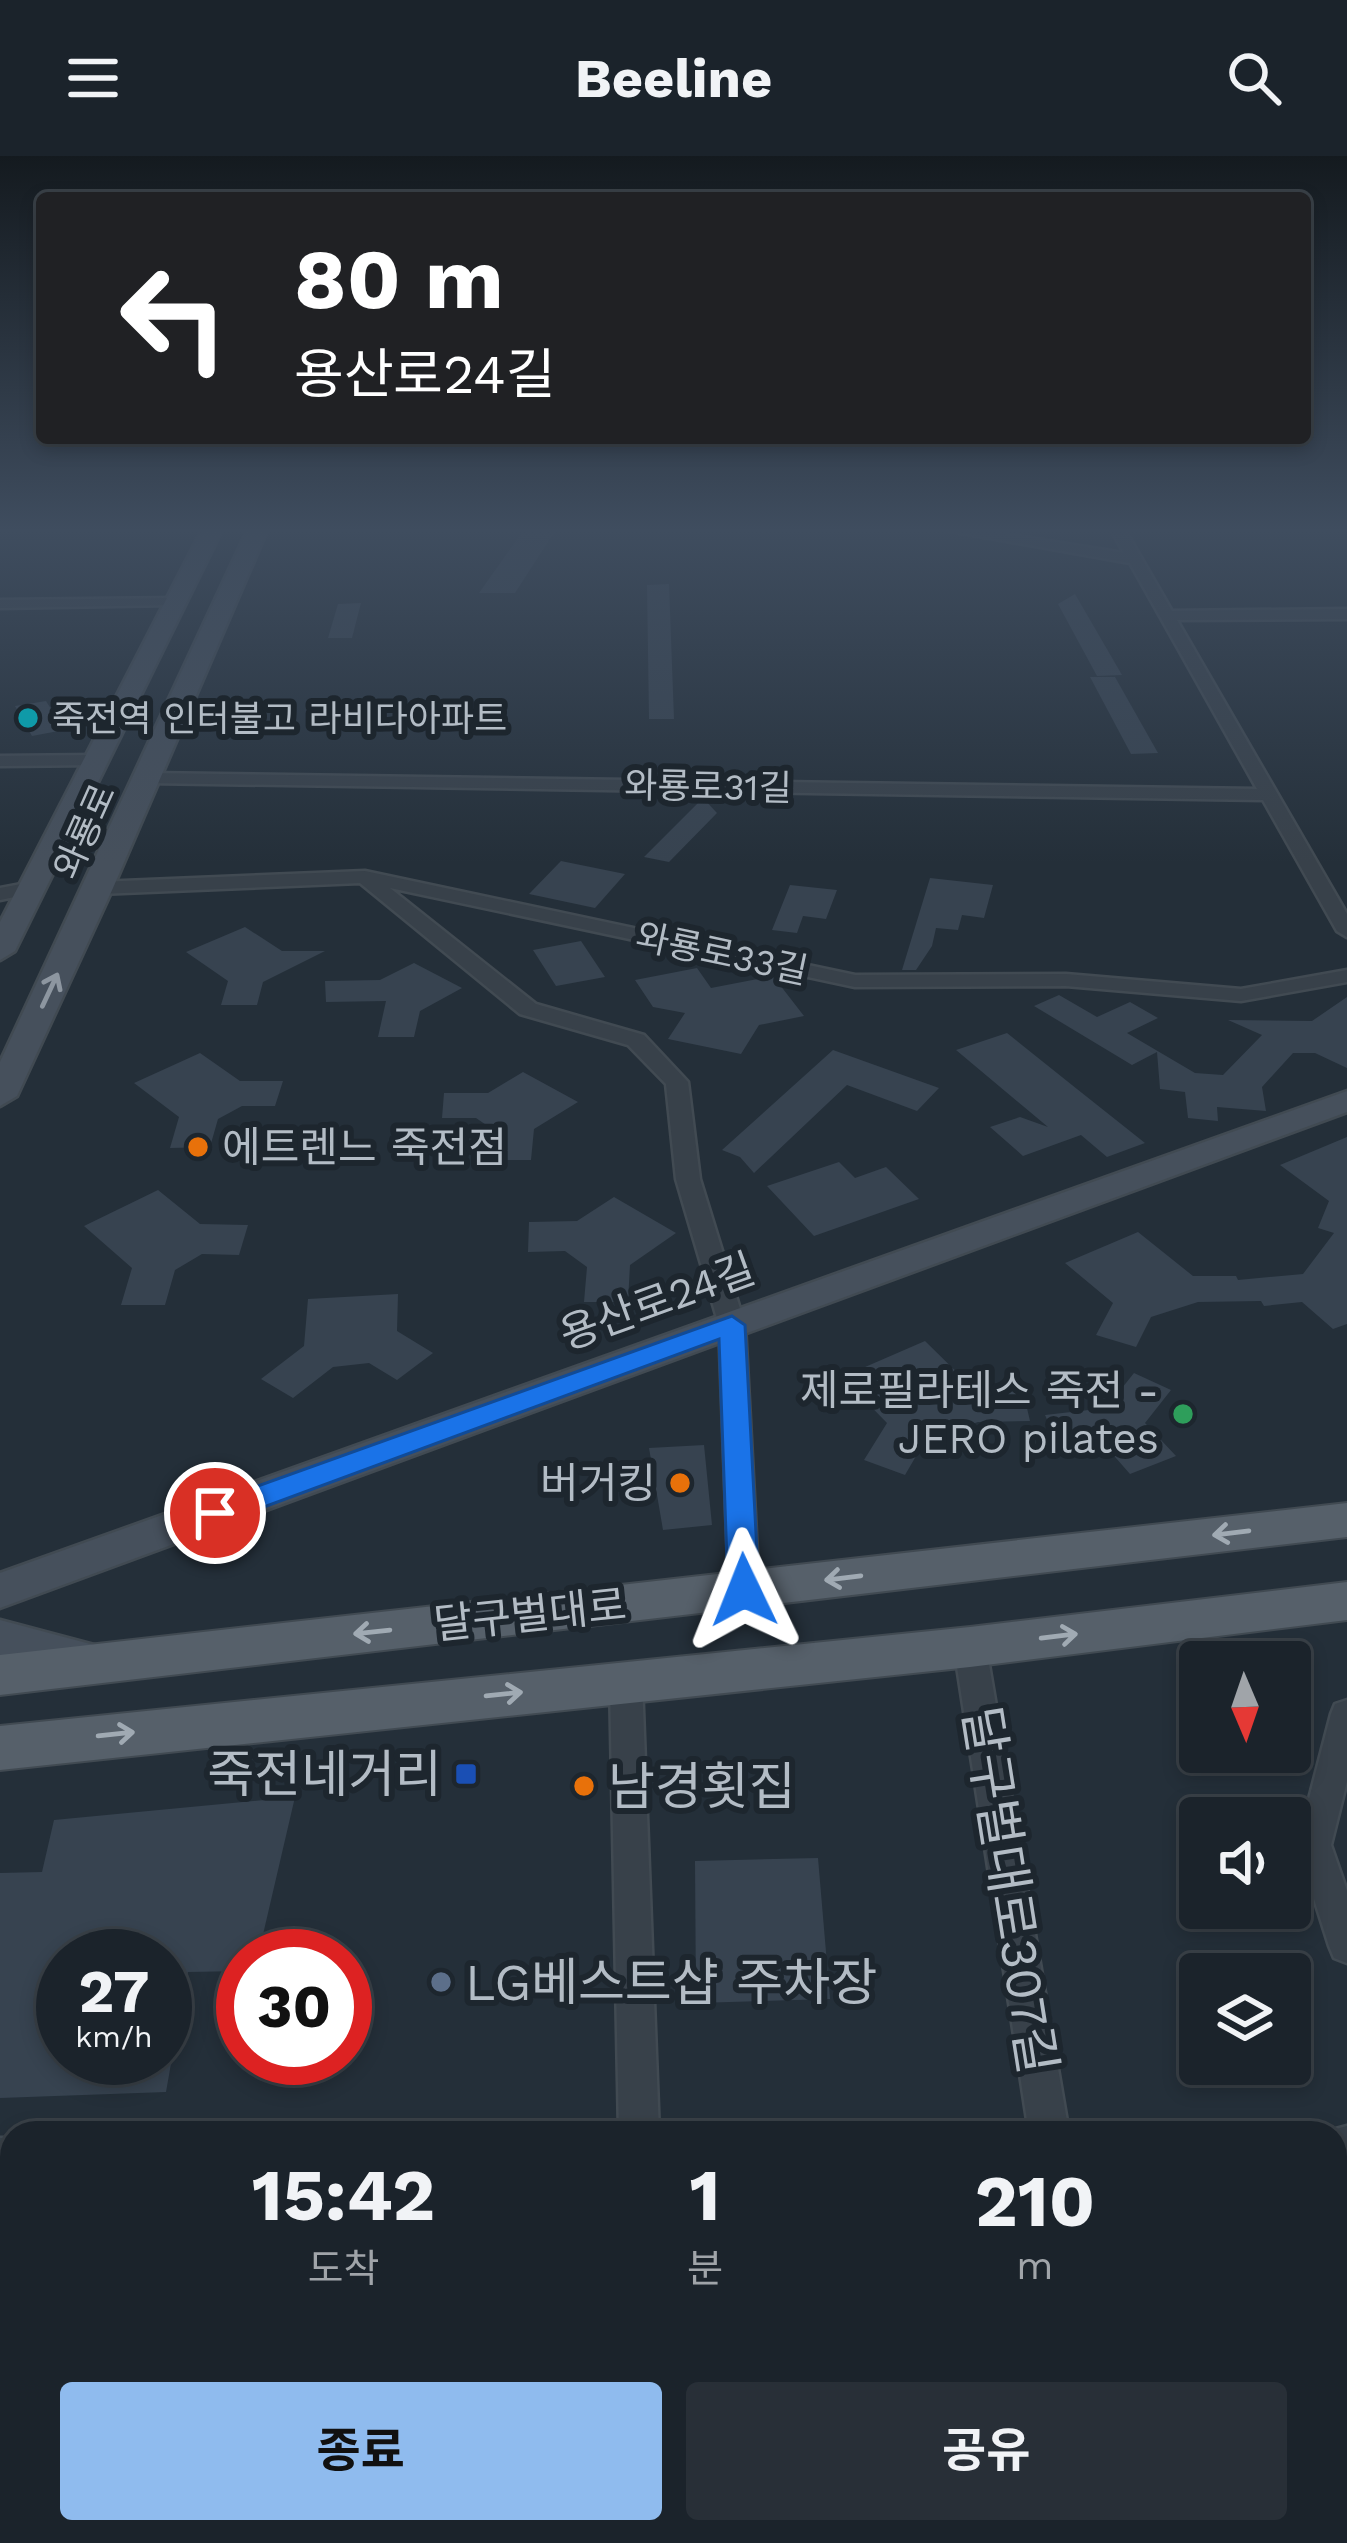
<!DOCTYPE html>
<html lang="ko">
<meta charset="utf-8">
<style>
:root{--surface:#1b232b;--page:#282f37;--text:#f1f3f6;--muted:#a0a4a9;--line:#394047;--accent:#8fbbee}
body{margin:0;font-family:"Work Sans","Noto Sans KR",sans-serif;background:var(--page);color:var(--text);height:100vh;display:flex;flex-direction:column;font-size:45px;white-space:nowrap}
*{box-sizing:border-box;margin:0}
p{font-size:39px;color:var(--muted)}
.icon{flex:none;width:66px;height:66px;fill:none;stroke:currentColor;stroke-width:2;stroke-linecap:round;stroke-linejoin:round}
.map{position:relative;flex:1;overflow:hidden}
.details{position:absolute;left:0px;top:1965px;width:1347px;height:423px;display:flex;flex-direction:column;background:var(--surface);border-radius:36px 36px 0 0;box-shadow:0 6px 18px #0003,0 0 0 3px var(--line)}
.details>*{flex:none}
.hud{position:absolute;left:36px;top:36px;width:1275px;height:252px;border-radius:12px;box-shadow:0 6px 18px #0003,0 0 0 3px var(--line);background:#202124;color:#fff;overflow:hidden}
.needle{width:78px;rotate:178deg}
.buttons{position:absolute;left:1179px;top:1485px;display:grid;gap:24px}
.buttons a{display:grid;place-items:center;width:132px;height:132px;border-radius:12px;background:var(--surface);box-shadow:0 6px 18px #0003,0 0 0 3px var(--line);font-size:60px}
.speed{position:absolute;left:36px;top:1773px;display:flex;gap:24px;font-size:60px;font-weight:700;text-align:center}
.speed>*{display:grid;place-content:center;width:156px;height:156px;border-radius:50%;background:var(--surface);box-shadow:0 6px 18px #0003,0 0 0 3px var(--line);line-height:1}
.speed small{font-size:30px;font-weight:400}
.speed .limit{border:18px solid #d22;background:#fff;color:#111}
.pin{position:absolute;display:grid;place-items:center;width:102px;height:102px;color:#fff;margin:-51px;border:6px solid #fff;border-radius:50%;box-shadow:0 3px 12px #0007}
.me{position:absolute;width:132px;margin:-66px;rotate:358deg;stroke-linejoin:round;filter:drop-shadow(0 0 9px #0008)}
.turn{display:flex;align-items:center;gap:42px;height:252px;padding:0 60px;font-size:54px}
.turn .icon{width:156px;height:156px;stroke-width:2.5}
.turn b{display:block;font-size:84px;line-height:102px}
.eta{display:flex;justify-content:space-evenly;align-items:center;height:204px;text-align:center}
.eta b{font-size:72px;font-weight:700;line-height:84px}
.button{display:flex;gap:24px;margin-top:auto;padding:24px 60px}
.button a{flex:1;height:138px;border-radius:12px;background:var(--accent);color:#111;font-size:48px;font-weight:700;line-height:138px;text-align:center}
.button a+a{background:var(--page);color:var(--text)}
header{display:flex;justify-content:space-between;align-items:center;height:156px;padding:0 60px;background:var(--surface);font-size:54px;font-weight:700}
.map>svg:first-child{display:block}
.building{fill:#374350}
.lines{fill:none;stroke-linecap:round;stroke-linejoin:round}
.street-casing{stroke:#414a52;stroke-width:5}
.secondary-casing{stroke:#414a52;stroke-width:5}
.primary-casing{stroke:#414a52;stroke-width:4}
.street{fill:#38414a;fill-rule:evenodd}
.secondary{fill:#46505c;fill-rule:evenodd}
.primary{fill:#56606a;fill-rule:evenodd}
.oneway{stroke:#8d96a0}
.oneway2{stroke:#a0aab3}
.route{fill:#1a73e8;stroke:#114b97;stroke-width:3}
.culture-dot{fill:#0f9aa8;stroke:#1d262e;stroke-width:4.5}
.food-dot{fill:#e8710a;stroke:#1d262e;stroke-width:4.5}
.leisure-dot{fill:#2e9e5b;stroke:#1d262e;stroke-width:4.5}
.transit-dot{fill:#1a4fb4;stroke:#1d262e;stroke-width:4.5}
.service-dot{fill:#5c6f8a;stroke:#1d262e;stroke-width:4.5}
.labels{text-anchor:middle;stroke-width:12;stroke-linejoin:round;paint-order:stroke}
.far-poi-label{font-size:36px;fill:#b3bcc5;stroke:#1d262e;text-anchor:start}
.far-street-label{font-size:36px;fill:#b3bcc5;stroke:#1d262e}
.poi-label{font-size:42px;fill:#b3bcc5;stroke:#1d262e;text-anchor:end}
.street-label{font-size:42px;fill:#b3bcc5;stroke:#1d262e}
.near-poi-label{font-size:51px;fill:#b3bcc5;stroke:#1d262e;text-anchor:start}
.near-street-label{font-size:51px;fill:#b3bcc5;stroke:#1d262e}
</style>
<header><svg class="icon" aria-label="menu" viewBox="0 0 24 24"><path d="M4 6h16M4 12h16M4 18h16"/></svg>Beeline<svg class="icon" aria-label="search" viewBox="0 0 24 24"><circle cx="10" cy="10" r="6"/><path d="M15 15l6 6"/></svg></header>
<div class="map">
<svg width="1347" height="2387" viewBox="0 0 1347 2387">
<rect width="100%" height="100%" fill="#242f39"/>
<g class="building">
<polygon points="525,372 557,372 515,437 479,437"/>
<polygon points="669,428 674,563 649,563 647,429"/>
<polygon points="1075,438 1122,519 1097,520 1058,448"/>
<polygon points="361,447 352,482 328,482 338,448"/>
<polygon points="1090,521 1115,521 1158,597 1131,598"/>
<polygon points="46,545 64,574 32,580 15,550"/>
<polygon points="703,642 717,657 669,706 644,701"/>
<polygon points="561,705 625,718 595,752 529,738"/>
<polygon points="930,722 993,729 984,762 962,759 958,774 936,772 932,790 916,814 902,814"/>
<polygon points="790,729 837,734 826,763 803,760 797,777 772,774"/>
<polygon points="245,771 282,795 325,795 263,826 257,849 221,849 228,825 186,796"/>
<polygon points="581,785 605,821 556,830 533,794"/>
<polygon points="414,807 462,832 420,855 414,881 378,881 386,845 326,846 325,825 380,824"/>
<polygon points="697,812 711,832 773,820 804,860 759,869 741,898 668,883 685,857 653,851 635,824"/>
<polygon points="1059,839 1097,861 1130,846 1158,862 1127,877 1195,917 1223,919 1262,879 1228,864 1312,865 1347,841 1347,912 1315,897 1293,897 1262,931 1266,955 1217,951 1218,965 1188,962 1185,936 1160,933 1157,896 1132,909 1034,850"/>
<polygon points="1007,877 1077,933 1145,987 1107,1001 1081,979 1023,1000 990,971 1020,961 1048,971 956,894"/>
<polygon points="833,894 939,932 917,955 847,929 754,1017 740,1001 722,994"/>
<polygon points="200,897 240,925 283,925 275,950 242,950 218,963 210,991 170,992 179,961 134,927"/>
<polygon points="523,916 578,946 534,973 531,1004 491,1004 495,975 476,962 442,962 444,937 488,937"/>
<polygon points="1347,981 1347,1168 1333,1173 1302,1146 1264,1150 1261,1145 1198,1146 1151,1161 1136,1191 1096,1179 1113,1147 1065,1107 1138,1076 1193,1120 1236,1120 1238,1124 1303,1118 1334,1077 1318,1072 1329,1045 1280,1009"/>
<polygon points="839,1006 855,1022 886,1011 919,1043 814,1080 767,1030"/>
<polygon points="158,1034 200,1068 248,1069 239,1099 202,1098 175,1114 165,1149 121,1149 132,1112 84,1070"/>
<polygon points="614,1041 676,1077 630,1109 628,1146 584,1146 587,1111 565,1095 528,1096 529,1066 577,1065"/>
<polygon points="398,1138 397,1175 433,1197 397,1224 369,1207 333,1211 293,1242 261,1223 304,1190 308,1143"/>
<polygon points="925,1185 977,1236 1023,1235 1030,1265 978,1266 926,1283 905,1319 864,1304 887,1267 842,1221"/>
<polygon points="1134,1217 1171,1234 1145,1267 1176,1300 1130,1318 1101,1285 1059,1290 1045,1259 1106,1252"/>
<polygon points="704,1289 712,1369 663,1374 649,1292"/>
<polygon points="295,1641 258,1800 243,1800 243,1815 188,1816 177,1876 165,1875 165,1800 63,1800 63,1902 172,1902 166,1936 0,1942 0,1717 42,1716 54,1664"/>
<polygon points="818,1702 830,1843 696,1847 695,1705"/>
</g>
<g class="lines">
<g class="street-casing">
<g id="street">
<polygon points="933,372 968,372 1124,397 1110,372 1124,372 1172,455 1347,453 1347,463 1177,464 1347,758 1347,781 1337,775 1263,644 148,627 139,622 148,617 1257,633 1130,407"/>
<polygon points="179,442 179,448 174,449 0,452 0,444"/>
<polygon points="0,600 98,599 107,604 98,609 0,610"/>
<polygon points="365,715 855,819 1066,818 1241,833 1347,814 1347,826 1241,845 1066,830 855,831 390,732 536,848 644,879 688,926 700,1023 745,1169 759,1434 755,1443 744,1446 733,1443 729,1434 719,1169 676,1023 666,928 628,889 520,858 360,727 99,738 89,732 99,726"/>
<polygon points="32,726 42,732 39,736 0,744 0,732"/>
<polygon points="970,1478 981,1482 986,1491 1069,1977 1029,1977 954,1491 959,1482"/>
<polygon points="626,1513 637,1517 642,1526 659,1977 619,1977 610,1526 615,1517"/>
<polygon points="1347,1544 1347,1625 1331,1689 1347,1735 1347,1807 1334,1802 1329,1790 1297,1689 1331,1558 1335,1548"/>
<polygon points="1347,1970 1347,2010 1335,2011 1335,1977 1321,1977"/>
<rect x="0" y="1982" width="12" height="40"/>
<rect x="618" y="2376" width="46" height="11"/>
<polygon points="1091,2376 1137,2376 1139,2387 1093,2387"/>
</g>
</g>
<g class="secondary-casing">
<g id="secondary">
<polygon points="203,372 223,372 15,795 0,804 0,766"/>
<polygon points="242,372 263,372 266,377 113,732 17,940 0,950 0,906 246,377"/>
<polygon points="1347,935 1347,956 0,1452 0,1417"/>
<polygon points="0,1464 109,1493 116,1506 109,1519 93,1525 0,1500"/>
</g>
</g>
<g class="primary-casing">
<g id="primary">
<polygon points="1347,1347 1347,1381 0,1539 0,1499"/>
<polygon points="1347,1426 1347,1464 970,1511 0,1614 0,1570 970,1471"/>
</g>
</g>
<use href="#street" class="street"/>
<use href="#secondary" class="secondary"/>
<use href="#primary" class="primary"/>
</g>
<defs><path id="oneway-shaft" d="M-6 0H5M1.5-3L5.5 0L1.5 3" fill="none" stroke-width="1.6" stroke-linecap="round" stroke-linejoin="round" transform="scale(3)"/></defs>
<use class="oneway" href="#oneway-shaft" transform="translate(50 834) rotate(-65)"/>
<g class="oneway2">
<use href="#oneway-shaft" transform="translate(1231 1377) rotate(173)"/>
<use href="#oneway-shaft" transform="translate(843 1422) rotate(173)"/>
<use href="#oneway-shaft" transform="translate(372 1476) rotate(174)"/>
<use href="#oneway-shaft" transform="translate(1059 1480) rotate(-7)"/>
<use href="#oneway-shaft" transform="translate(504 1538) rotate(-6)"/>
<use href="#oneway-shaft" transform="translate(116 1578) rotate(-6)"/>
</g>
<linearGradient id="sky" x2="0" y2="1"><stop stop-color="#141a1f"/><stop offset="0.53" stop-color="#3f4d5f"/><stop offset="1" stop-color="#3f4d5f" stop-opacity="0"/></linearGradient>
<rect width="1347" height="707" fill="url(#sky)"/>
<polygon class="route" points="732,1160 745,1169 759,1434 755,1443 733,1443 728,1434 719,1183 226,1365 205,1365 200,1357 205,1349"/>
<circle class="culture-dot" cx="28" cy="562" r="12"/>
<g class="food-dot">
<circle cx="198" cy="991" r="12"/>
<circle cx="680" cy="1327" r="12"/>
<circle cx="584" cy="1630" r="12"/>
</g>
<circle class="leisure-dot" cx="1183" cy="1258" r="12"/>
<rect class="transit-dot" x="454" y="1606" width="24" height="24" rx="6"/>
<circle class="service-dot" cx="441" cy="1826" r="12"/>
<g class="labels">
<g class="far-poi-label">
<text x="52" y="575">죽전역 인터불고 라비다아파트</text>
</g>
<g class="far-street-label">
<text transform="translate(708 630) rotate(1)" y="13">와룡로31길</text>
<text transform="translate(84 675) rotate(-66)" y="13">와룡로</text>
<text transform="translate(722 797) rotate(12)" y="13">와룡로33길</text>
</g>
<g class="poi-label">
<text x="222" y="1006" text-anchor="start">에트렌느 죽전점</text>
<text x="1159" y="1249">제로필라테스 죽전 -<tspan x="1159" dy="48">JERO pilates</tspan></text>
<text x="656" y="1342">버거킹</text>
</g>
<g class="street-label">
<text transform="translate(657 1145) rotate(-20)" y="15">용산로24길</text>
<text transform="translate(530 1458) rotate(-6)" y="15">달구벌대로</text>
</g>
<g class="near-poi-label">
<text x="442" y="1636" text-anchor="end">죽전네거리</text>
<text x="608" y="1648">남경횟집</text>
<text x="465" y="1844">LG베스트샵 주차장</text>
</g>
<g class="near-street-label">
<text transform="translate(1010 1734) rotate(81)" y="18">달구벌대로307길</text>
</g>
</g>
</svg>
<div class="buttons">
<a><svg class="needle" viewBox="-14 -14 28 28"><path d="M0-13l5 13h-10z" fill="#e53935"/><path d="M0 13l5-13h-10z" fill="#a0a4a9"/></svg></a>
<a><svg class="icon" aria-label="sound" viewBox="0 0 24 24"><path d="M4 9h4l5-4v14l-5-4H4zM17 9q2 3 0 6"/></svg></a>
<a><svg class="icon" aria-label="layers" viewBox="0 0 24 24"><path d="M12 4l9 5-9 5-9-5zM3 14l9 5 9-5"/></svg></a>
</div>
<div class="speed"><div>27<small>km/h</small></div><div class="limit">30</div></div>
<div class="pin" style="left:215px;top:1357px;background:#d93025"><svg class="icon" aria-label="arrive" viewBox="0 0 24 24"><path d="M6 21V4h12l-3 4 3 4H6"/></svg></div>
<svg class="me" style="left:744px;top:1434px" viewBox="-20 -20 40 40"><path d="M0-17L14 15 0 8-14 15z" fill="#1a73e8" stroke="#fff" stroke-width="4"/></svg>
<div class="hud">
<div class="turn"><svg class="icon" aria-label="left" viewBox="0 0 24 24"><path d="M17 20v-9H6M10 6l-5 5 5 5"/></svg><div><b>80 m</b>용산로24길</div></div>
</div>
<section class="details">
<div class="eta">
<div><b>15:42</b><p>도착</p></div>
<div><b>1</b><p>분</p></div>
<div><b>210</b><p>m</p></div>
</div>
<div class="button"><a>종료</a><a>공유</a></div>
</section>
</div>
